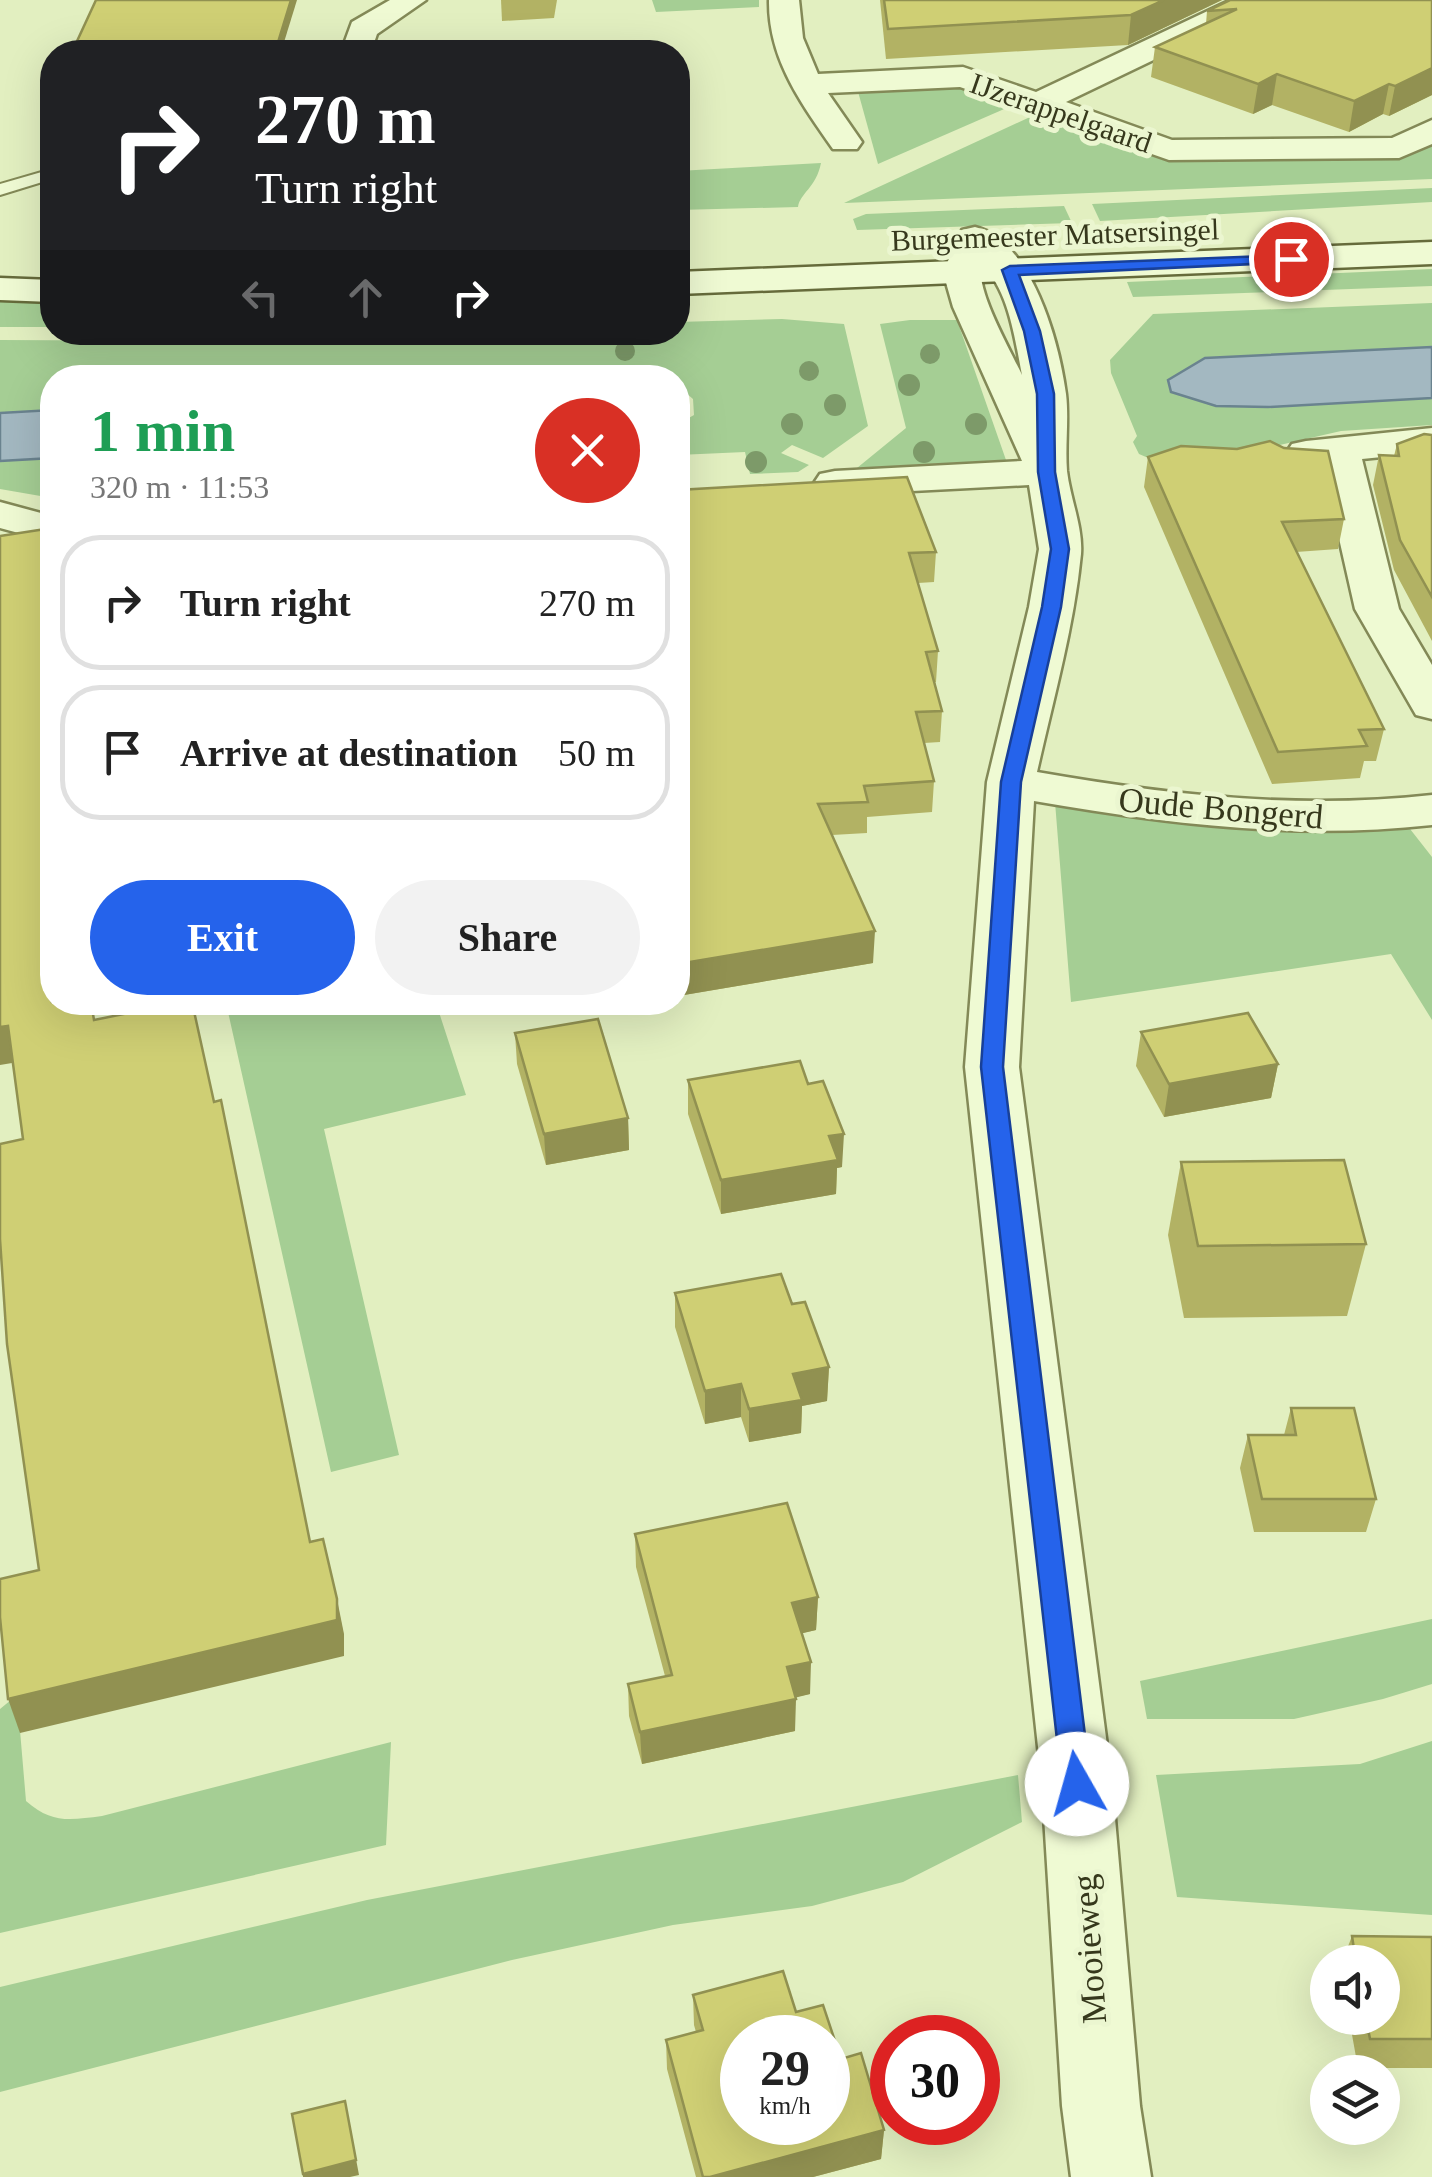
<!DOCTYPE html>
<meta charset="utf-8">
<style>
:root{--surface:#fff;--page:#f2f2f2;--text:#222;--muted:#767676;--line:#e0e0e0;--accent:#2563eb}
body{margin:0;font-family:"Times New Roman",serif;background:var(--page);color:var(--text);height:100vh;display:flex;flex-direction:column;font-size:38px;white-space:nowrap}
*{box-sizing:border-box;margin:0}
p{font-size:32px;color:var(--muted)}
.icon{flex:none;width:55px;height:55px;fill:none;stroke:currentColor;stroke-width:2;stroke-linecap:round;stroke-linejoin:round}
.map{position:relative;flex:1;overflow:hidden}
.drawer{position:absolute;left:40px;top:365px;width:650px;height:650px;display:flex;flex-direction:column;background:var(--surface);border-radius:40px;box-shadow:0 10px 40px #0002}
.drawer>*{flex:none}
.guide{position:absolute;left:40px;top:40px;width:650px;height:305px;border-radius:40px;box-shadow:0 10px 40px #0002;background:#202124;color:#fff;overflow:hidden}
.fabs{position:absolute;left:1310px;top:1945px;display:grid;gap:20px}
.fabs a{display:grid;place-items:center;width:90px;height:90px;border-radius:50%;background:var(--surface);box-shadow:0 10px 40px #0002;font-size:50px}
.speed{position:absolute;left:720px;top:2015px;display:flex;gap:20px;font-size:50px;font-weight:700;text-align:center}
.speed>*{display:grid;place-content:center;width:130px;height:130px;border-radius:50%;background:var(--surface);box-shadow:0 10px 40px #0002;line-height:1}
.speed small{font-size:25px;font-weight:400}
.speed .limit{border:15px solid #d22;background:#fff;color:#111}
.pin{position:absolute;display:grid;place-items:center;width:85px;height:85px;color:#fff;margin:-42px;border:5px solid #fff;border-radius:50%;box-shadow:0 2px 10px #0007}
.me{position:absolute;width:110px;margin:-55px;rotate:353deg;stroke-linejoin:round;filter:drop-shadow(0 0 8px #0008)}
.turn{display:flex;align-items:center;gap:35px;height:210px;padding:0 50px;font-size:45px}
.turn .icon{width:130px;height:130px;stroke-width:2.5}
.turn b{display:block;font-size:70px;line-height:85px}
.lanes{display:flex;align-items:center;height:95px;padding:0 50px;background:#0003;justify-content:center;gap:50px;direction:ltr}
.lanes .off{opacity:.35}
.round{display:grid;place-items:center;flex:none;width:105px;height:105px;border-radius:52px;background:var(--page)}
.headline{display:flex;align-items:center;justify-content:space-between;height:170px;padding:0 50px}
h1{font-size:60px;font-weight:600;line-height:75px;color:#1e9e55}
.button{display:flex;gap:20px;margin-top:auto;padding:20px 50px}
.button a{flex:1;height:115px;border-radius:60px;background:var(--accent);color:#fff;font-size:40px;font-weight:600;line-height:115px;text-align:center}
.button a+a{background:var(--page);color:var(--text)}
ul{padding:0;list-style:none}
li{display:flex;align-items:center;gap:30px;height:135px;margin:0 20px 15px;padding:0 30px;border:5px solid var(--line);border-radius:40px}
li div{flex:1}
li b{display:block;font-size:38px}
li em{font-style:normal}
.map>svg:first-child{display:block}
.green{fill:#a5ce94}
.water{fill:#a3b8c1;stroke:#6a838f;stroke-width:2.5}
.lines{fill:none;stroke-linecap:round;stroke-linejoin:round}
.service-casing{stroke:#838957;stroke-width:4}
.minor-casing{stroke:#838957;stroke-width:5}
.secondary-casing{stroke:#666b3b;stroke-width:5}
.service{fill:#effad3;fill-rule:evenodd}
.minor{fill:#effad3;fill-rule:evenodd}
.secondary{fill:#effad3;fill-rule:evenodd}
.tree{fill:#7d9a69}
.wall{fill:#b2b264}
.shaded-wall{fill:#919151}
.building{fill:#cfcf74;stroke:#919151;stroke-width:2.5;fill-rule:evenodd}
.route{fill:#2563eb;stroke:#184099;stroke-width:2.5}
.labels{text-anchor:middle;stroke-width:10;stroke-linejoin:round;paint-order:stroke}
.far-street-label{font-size:30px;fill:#36381c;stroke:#ebf6d0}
.street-label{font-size:35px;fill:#36381c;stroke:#ebf6d0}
</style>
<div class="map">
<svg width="1432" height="2177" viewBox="0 0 1432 2177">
<rect width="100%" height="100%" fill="#e2efc0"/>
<g class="green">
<polygon points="652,0 759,0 759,7 656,12"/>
<polygon points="969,85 1018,103 878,164 857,88"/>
<polygon points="1041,112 1174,161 1406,157 1432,143 1432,179 844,203"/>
<path d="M821 163C816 188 800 193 798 207L678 210V171Z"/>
<polygon points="1432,188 1432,202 1100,221 1092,204"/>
<polygon points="1064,206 1072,223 857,230 853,219 866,214"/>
<polygon points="1432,269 1432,286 1133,297 1127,282"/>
<polygon points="0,301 52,302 52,327 0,327"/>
<polygon points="1432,303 1432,347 1205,358 1168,380 1172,392 1217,406 1268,407 1432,398 1432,425 1341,431 1271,447 1146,457 1139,454 1133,442 1137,436 1111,373 1110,360 1153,314"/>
<polygon points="782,319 844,324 868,426 823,458 792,445 781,453 809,465 798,472 750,474 745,452 678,455 678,424 694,415 693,399 678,386 678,378 52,378 52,410 0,413 0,340 209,341 374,332 678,332 678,322"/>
<polygon points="910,320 957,320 1006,460 857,468 906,428 880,324"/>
<polygon points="52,458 52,498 0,489 0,461"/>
<polygon points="1055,802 1403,820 1432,857 1432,1020 1391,954 1071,1002"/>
<polygon points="226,1003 436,1003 466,1095 324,1129 399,1455 331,1472"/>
<polygon points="1432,1619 1432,1684 1383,1699 1294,1719 1147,1719 1140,1681"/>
<path d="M17 1695 26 1801C52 1824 70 1820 102 1816L391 1742 386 1845 0 1933V1709Z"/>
<polygon points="1432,1741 1432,1915 1177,1897 1156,1775 1360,1764"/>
<polygon points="1018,1775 1022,1822 903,1882 812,1906 673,1925 512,1960 0,2092 0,1987 367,1900"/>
</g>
<g class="water">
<polygon points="1432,347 1432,398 1268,407 1216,406 1171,392 1168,380 1205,358"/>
<polygon points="52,410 52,458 0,461 0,413"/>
</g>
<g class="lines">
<g class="service-casing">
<polygon id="service" points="52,169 52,179 0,195 0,184"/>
</g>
<g class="minor-casing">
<g id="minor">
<polygon points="390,0 426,0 377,34 371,52 341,52 352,22"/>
<path d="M769 0H799L803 38 818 74 963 67 1036 92 1231 0H1270L1266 6 1066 102 1172 140 1392 138 1432 120V144L1399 158 1169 160 960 87 828 93 862 142 857 149H833C801 103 768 59 769 0Z"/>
<path d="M975 227C1032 241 1059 342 1066 394 1069 419 1065 445 1067 471 1070 498 1083 527 1081 554 1074 627 1053 700 1037 772 1169 795 1298 810 1432 795V825C1297 840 1167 824 1034 801L1019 1067 1112 1784 1140 2106 1151 2177H1071L1062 2106 1042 1784 965 1067 987 782 1029 607 1039 549 1029 485 835 495 820 492 814 483 820 474 835 471 1022 461 953 307 943 272 962 230ZM982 265C1009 290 1015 340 1022 375 1011 351 974 288 982 265Z"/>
<polygon points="1432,428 1432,452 1362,459 1399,609 1432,665 1432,719 1416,715 1355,609 1322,463 1292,462 1286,453 1292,444 1306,441"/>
<polygon points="0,502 52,516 52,542 0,528"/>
</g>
</g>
<g class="secondary-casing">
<g id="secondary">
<polygon points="1432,242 1432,264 678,294 678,272"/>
<polygon points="0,278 52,280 52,302 0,300"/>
</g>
</g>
<use href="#service" class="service"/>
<use href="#minor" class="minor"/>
<use href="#secondary" class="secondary"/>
</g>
<g class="tree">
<circle cx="625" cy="351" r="10"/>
<circle cx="930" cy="354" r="10"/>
<circle cx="809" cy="371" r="10"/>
<circle cx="909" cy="385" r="11"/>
<circle cx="835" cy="405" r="11"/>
<circle cx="792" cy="424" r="11"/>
<circle cx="976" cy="424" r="11"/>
<circle cx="924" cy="452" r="11"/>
<circle cx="756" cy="462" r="11"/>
</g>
<g class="wall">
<polygon points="501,0 557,0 554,18 502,21"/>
<polygon points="880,0 1222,0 1128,45 886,59"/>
<polygon points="1432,0 1432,95 1389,116 1383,114 1349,132 1272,105 1253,114 1151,77 1155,47 1206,24 1207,11"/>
<polygon points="52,174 52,195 49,180"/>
<polygon points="1432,435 1432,641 1394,570 1373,485 1379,455 1394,456 1397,444"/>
<polygon points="1237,449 1344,519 1338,549 1296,552 1384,729 1376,761 1364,761 1360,778 1272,784 1144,487 1148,457"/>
<polygon points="678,490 936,552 934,582 918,583 938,651 936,682 935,682 942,711 940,742 924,743 934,781 932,812 867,817 867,833 832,835 873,963 678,996"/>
<polygon points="1141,1032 1278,1064 1271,1098 1164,1117 1136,1066"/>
<polygon points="515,1033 628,1118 629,1150 546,1165 517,1064"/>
<polygon points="688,1080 808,1084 842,1167 837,1168 836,1194 721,1214 688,1114"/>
<polygon points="1181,1162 1366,1244 1347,1316 1184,1318 1168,1235"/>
<polygon points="675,1293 792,1304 829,1367 827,1401 802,1406 801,1433 749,1442 741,1417 705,1424 675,1327"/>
<polygon points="1291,1408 1376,1499 1366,1532 1254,1532 1240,1468 1248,1435 1284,1435"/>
<polygon points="635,1534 818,1597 816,1630 802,1633 810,1694 795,1697 795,1731 642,1764 629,1716 628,1684 665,1676 636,1567"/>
<polygon points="1352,1936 1432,1937 1432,2068 1358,2068 1349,2018 1382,2018 1382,1962 1342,1962"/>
<polygon points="693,1995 796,2012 841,2059 884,2130 881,2159 813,2177 696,2177 667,2069 666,2040 696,2032 694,2025"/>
</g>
<g class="shaded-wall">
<polygon points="291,0 297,0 281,52 275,52"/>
<polygon points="1164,0 1222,0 1128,45 1131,15"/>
<polygon points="1432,68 1432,95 1389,116 1395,86"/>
<polygon points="1277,74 1272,105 1253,114 1258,84"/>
<polygon points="1389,84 1383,114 1349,132 1354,101"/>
<polygon points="875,931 873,963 678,996 678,964"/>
<polygon points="8,1026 18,1062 0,1065 0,1027"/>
<polygon points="1278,1064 1271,1098 1164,1117 1169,1084"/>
<polygon points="628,1118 629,1150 546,1165 544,1134"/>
<polygon points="844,1134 842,1167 837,1168 836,1194 721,1214 721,1180 829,1136"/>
<polygon points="829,1367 827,1401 802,1406 801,1433 749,1442 749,1409 793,1374"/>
<polygon points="741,1384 741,1417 705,1424 705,1391"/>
<polygon points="818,1597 816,1630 791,1636 792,1603"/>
<polygon points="337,1599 344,1634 344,1656 20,1733 8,1699"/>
<polygon points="811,1662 810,1694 786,1700 787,1667"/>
<polygon points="796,1699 795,1731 642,1764 640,1732"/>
<polygon points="345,2101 359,2175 350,2177 303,2177 303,2174"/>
<polygon points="884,2130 881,2159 813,2177 710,2177"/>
</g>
<g class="building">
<polygon points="96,0 291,0 275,52 72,52"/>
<polygon points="884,0 1164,0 1131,15 888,29"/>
<polygon points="1230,0 1432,0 1432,68 1395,86 1389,84 1354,101 1277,74 1258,84 1155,47 1237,9 1207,11"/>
<polygon points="1424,434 1432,435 1432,597 1400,540 1379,455 1399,456 1397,444"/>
<polygon points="1270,441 1284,448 1328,451 1344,519 1282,522 1384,729 1359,730 1367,746 1278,752 1148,457 1181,446 1237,449"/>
<polygon points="907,477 936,552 909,553 938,651 926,652 942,711 916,712 934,781 864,786 868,802 818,804 875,931 678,964 678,490"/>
<polygon points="52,528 52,1002 91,1002 94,1020 183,1002 192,1002 214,1102 221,1100 310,1542 323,1539 337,1599 337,1620 8,1699 0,1617 0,1579 39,1570 7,1344 0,1239 0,1144 23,1139 8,1026 0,1027 0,536"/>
<polygon points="1248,1013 1278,1064 1169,1084 1141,1032"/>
<polygon points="598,1019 628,1118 544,1134 515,1033"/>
<polygon points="800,1061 808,1084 823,1081 844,1134 829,1136 838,1160 721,1180 688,1080"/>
<polygon points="1344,1160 1366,1244 1198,1246 1181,1162"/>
<polygon points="781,1274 792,1304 805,1302 829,1367 793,1374 802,1400 749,1409 741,1384 705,1391 675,1293"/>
<polygon points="1291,1408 1354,1408 1376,1499 1262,1499 1248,1435 1296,1435"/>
<polygon points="787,1503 818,1597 792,1603 811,1662 787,1667 796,1699 640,1732 628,1684 672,1675 635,1534"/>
<polygon points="1352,1936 1432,1937 1432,2039 1370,2039 1366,2018 1382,2018 1382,1962 1356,1962"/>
<path d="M783 1971 796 2012 823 2005 841 2059 861 2053 884 2130 710 2177H703L666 2040 703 2030 693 1995ZM742 2038H828V2122H742Z"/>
<polygon points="345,2101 356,2160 303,2174 292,2114"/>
</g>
<polygon class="route" points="1291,255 1298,259 1296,262 1019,275 1040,331 1054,394 1055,472 1069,549 1061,607 1021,782 1003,1067 1091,1784 1087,1793 1077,1797 1066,1793 1062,1784 981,1067 1001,782 1042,607 1051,549 1038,472 1037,394 1024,331 1002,270 1010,266"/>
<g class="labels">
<g class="far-street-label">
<text transform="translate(1061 113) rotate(19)" y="10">IJzerappelgaard</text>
<text transform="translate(1055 235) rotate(-2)" y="10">Burgemeester Matsersingel</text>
</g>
<g class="street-label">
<text transform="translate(1221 808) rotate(5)" y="12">Oude Bongerd</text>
<text transform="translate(1089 1949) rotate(-94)" y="12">Mooieweg</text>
</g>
</g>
</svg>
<div class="fabs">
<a><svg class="icon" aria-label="sound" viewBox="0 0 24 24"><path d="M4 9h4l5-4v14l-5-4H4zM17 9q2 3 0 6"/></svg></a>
<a><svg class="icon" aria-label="layers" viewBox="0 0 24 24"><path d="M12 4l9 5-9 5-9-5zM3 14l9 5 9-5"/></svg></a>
</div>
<div class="speed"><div>29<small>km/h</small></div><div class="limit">30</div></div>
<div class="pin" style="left:1291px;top:259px;background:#d93025"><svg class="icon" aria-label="arrive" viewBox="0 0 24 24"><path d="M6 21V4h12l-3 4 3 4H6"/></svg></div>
<svg class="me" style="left:1077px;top:1784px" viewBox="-20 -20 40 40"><circle r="19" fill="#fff"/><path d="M0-13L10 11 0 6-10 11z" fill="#2563eb"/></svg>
<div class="guide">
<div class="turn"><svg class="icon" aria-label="right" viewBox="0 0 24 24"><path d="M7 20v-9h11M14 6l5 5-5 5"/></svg><div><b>270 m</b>Turn right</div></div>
<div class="lanes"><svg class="icon off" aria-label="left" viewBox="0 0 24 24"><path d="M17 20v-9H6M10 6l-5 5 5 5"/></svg><svg class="icon off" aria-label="ahead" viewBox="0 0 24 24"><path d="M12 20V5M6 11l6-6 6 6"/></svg><svg class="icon" aria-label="right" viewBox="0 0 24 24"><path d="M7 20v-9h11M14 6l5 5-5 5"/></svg></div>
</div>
<section class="drawer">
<div class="headline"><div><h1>1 min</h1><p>320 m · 11:53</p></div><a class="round" style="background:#d93025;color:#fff"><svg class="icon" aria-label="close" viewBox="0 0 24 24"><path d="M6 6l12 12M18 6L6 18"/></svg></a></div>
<ul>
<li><svg class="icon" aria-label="right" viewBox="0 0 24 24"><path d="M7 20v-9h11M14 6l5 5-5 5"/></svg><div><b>Turn right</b></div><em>270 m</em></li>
<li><svg class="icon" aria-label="arrive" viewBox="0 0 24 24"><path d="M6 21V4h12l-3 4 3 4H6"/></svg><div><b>Arrive at destination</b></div><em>50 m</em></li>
</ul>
<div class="button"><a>Exit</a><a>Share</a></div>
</section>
</div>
